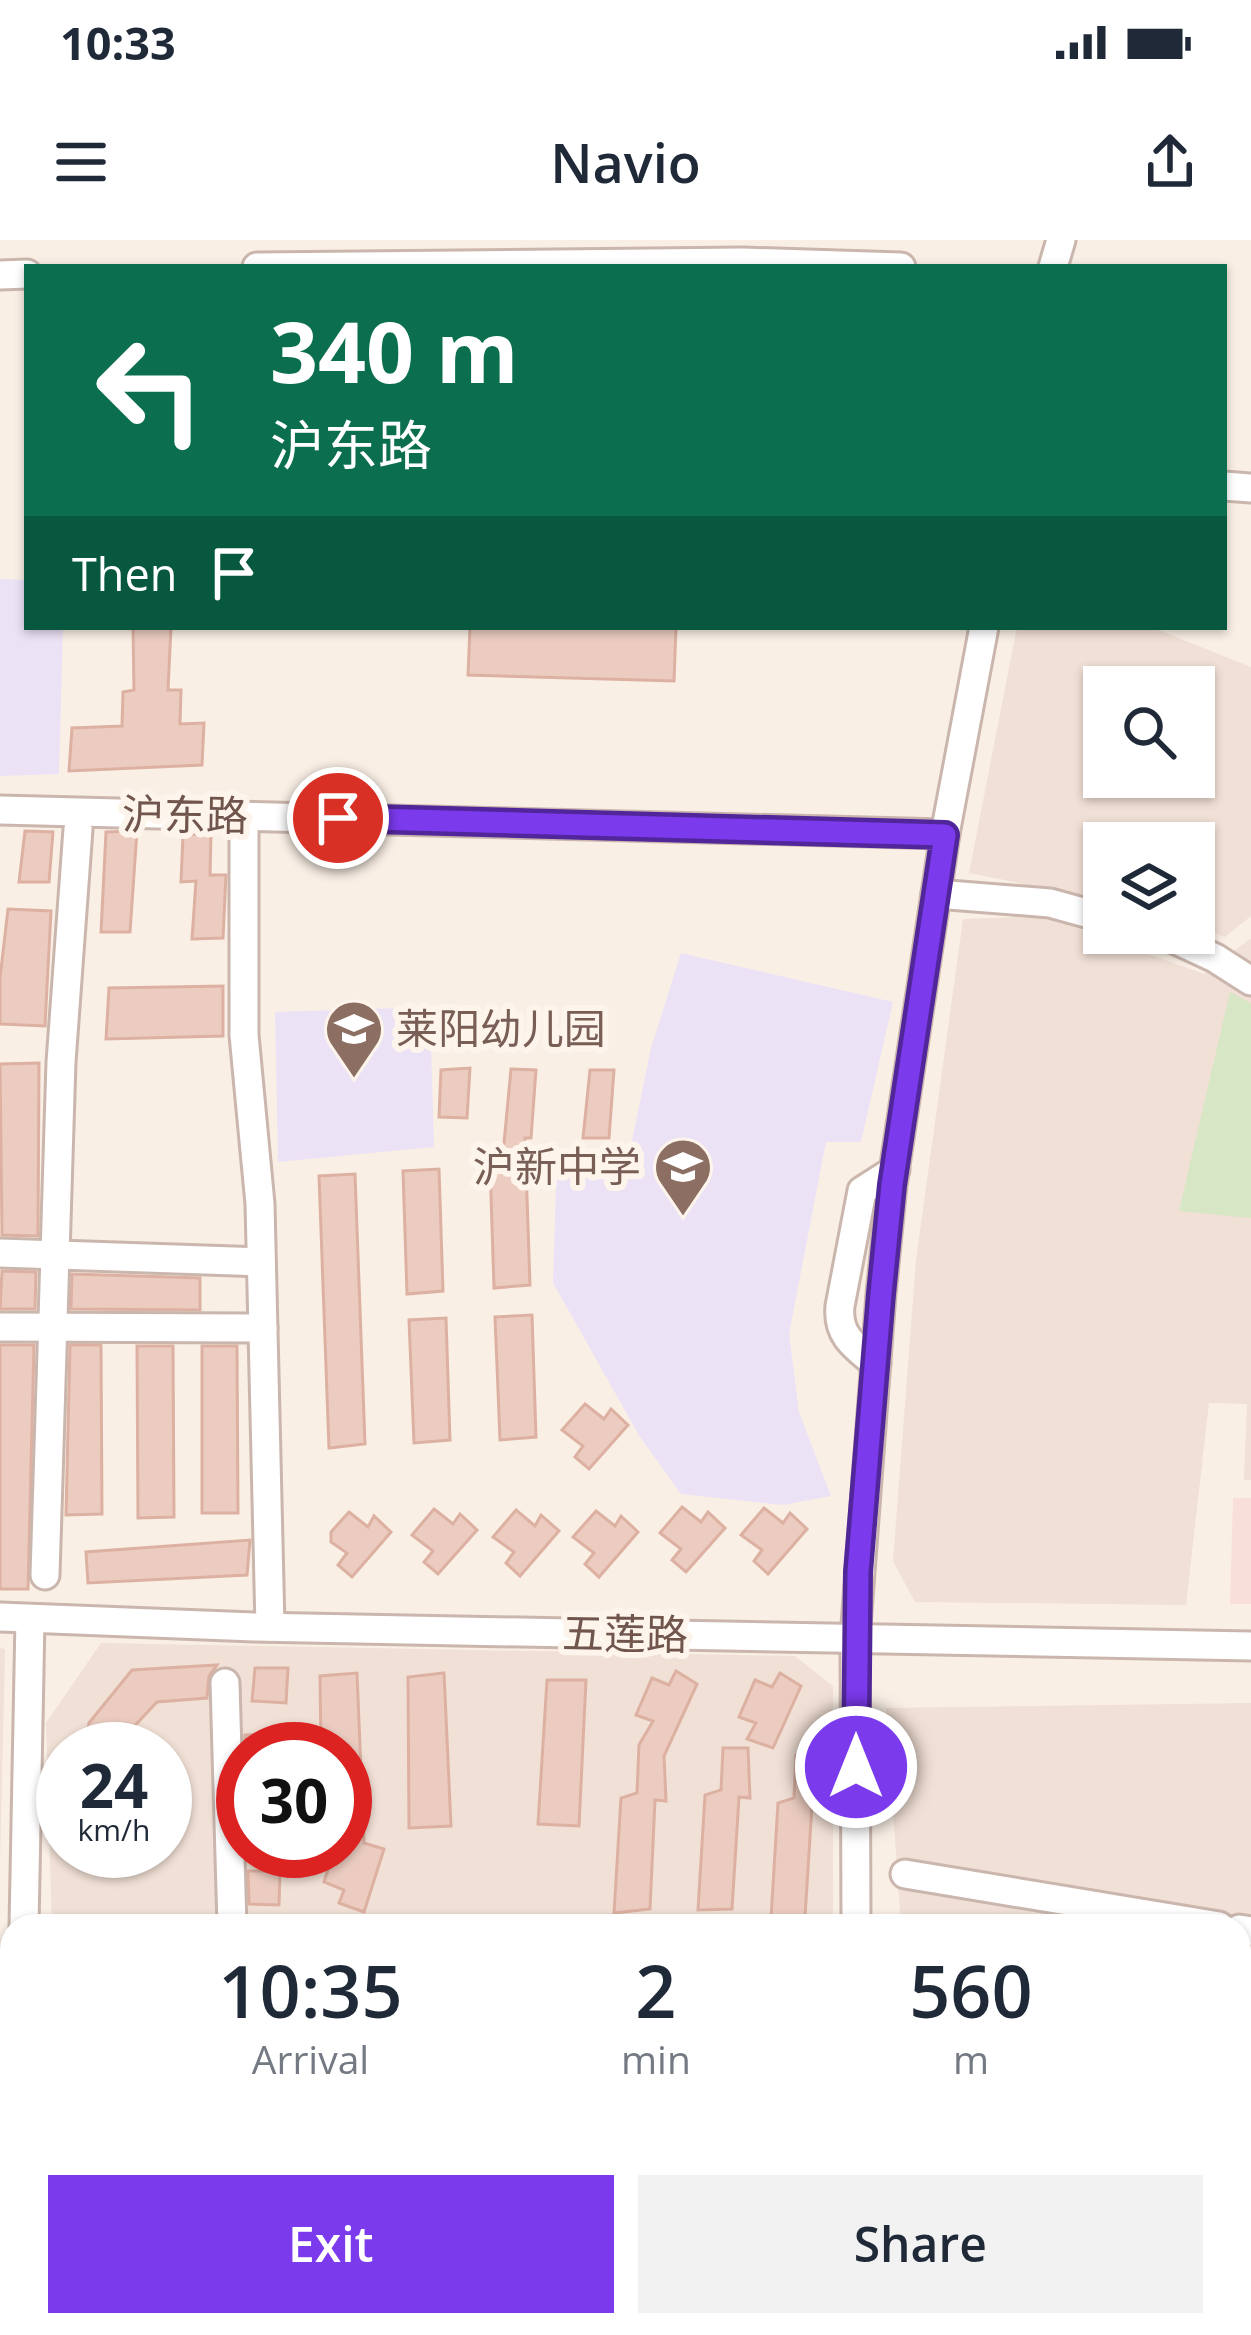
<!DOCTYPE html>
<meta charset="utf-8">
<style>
:root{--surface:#fff;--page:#f2f2f3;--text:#1f2937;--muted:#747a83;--accent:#7c3aed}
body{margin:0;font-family:"Open Sans","Noto Sans SC",sans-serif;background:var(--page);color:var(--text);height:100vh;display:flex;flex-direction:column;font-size:45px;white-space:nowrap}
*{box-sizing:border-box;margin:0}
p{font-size:39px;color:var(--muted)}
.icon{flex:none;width:66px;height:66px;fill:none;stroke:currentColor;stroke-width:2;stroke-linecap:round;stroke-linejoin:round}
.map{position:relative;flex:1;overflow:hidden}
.panel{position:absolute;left:0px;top:1674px;width:1251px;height:423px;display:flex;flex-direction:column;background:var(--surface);border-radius:36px 36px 0 0;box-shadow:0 3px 9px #0004}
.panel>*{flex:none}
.hud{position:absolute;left:24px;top:24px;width:1203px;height:366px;border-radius:0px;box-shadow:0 3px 9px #0004;background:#0b6e4f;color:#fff;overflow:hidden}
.tools{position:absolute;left:1083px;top:426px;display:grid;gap:24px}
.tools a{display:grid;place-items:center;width:132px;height:132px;border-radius:0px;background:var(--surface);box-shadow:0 3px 9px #0004;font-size:60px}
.speed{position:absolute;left:36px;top:1482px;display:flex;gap:24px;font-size:60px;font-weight:700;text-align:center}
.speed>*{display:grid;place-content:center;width:156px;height:156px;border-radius:50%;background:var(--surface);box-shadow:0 3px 9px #0004;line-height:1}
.speed small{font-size:30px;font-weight:400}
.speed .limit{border:18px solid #d22;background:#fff;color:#111}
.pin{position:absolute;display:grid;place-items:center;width:102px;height:102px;color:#fff;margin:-51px;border:6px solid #fff;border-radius:50%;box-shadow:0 3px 12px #0007}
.me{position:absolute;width:132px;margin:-66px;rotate:0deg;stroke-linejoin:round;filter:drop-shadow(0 0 9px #0008)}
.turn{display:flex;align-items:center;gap:42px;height:252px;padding:0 48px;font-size:54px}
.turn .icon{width:156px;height:156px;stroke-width:2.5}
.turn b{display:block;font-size:84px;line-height:102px}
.then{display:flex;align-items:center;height:114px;padding:0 48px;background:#0003;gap:24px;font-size:45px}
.eta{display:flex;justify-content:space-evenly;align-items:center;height:204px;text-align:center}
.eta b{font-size:72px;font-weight:600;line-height:84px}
.cta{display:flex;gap:24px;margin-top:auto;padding:24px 48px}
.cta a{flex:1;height:138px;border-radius:0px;background:var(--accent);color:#fff;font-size:48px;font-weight:600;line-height:138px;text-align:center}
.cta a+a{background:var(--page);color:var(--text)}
.status{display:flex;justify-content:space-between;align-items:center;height:84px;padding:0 60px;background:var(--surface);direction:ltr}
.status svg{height:33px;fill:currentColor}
header{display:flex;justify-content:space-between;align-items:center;height:156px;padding:0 48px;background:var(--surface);font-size:54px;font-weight:600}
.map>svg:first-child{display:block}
.residential{fill:#f1e0d5;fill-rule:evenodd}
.commercial{fill:#f9dfda}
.education{fill:#ece2f6}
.green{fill:#d7e6c5}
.building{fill:#ecccc0;stroke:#ddb1a2;stroke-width:3}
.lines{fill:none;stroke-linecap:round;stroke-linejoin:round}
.minor-casing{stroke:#cab6ad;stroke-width:33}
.minor{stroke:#fff;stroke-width:27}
.route-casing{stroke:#51269a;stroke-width:30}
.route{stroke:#7c3aed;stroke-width:21}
.labels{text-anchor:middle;stroke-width:12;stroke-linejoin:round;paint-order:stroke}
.street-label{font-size:42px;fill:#70554d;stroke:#fdf4eb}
.education-label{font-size:42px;fill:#785e54;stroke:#fdf4eb;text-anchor:start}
</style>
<div class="status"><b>10:33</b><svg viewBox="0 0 49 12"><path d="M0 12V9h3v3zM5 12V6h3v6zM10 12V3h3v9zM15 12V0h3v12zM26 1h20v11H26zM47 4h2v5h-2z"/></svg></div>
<header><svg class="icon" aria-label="menu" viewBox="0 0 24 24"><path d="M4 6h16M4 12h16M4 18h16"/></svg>Navio<svg class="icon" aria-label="share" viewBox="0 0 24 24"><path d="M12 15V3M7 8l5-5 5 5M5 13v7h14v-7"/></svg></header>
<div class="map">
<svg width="1251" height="2095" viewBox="0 0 1251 2095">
<rect width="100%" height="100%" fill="#faefe5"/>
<g class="residential">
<path d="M1017 387H1151L1251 427V676L1225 697 1194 686V603H1104V660L969 633ZM1104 447H1194V537H1104Z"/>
<polygon points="1043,676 1204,734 1251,698 1251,1240 1244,1240 1247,1164 1209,1163 1186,1365 915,1362 893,1321 916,1020 963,679"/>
<path d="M101 1403 795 1416 833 1446V1686H52L46 1483ZM63 1509H165V1611H63ZM243 1509H345V1611H243Z"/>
<polygon points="0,1408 5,1409 0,1624"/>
<polygon points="1251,1463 1251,2095 1088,2095 1082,2085 1239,2085 1239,1686 901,1686 886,1468"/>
<polygon points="68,2085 736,2085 736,2095 67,2095"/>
</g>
<polygon class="commercial" points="1233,1258 1251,1258 1251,1364 1230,1364"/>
<g class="education">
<polygon points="0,339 27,340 27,387 63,387 59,534 0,536"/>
<polygon points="681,713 893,762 861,902 826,902 789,1094 799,1172 831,1256 783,1265 681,1254 640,1197 553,1043 557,912 630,910 651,808"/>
<polygon points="430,767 434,907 278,922 275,772"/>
</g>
<polygon class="green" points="1230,752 1251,763 1251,978 1179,971"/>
<g class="building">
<polygon points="133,387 171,387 168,450 181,450 180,484 204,483 202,525 69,531 72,488 122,486 123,452 134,450"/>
<polygon points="470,387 676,387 674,441 468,435"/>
<polygon points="25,591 53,592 49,642 19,642"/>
<polygon points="137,591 130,692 101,692 106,592"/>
<polygon points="211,593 210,635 226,635 223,698 192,699 196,641 181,642 183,595"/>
<polygon points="8,669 51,671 45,786 0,784 0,738"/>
<polygon points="223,746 223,796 106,799 109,748"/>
<polygon points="39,823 38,996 2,995 0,824"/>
<polygon points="470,828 467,878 439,877 441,830"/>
<polygon points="511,829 536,830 531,898 525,898 530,1045 494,1048 490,925 502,924"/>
<polygon points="590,830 614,830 609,898 583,898"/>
<polygon points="439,929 443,1051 407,1054 403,931"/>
<polygon points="355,934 365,1204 329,1208 319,936"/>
<polygon points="2,1031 36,1032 35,1069 0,1069"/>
<polygon points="72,1034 200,1038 200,1070 71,1069"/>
<polygon points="532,1075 536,1197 500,1200 495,1077"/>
<polygon points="446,1078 450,1200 414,1203 409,1080"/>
<polygon points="0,1105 34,1105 28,1349 0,1349"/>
<polygon points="70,1105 101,1105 102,1274 66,1275"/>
<polygon points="137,1106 173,1106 174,1277 138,1278"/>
<polygon points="202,1106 237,1106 238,1273 202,1273"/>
<polygon points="585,1164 604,1179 611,1169 628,1185 589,1229 575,1217 583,1206 562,1190"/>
<polygon points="682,1267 701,1282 708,1272 725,1288 686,1332 672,1320 681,1309 660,1293"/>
<polygon points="764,1268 783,1283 790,1273 807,1289 768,1334 754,1321 762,1310 741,1295"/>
<polygon points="434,1269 453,1284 460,1274 477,1290 438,1334 424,1322 433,1311 412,1295"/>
<polygon points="516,1270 535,1286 541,1275 559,1291 520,1336 506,1323 514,1312 493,1297"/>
<polygon points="596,1271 615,1286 621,1276 638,1292 599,1337 585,1324 594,1313 573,1297"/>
<polygon points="349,1272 368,1287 374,1276 391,1292 352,1337 338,1325 347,1313 331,1302 331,1292"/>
<polygon points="250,1300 247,1335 88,1343 86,1312"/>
<polygon points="217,1425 209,1436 207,1458 157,1462 127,1494 123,1509 85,1509 89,1483 132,1430"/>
<polygon points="255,1428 288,1428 286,1463 252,1461"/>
<polygon points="676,1431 697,1444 664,1516 666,1561 655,1560 650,1669 614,1673 621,1558 637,1553 639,1505 653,1481 636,1475 652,1438 669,1445"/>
<polygon points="357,1433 364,1603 384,1609 364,1672 339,1663 344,1650 324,1642 334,1611 345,1611 345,1509 321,1509 320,1436"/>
<polygon points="444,1433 451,1586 409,1588 408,1437"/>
<polygon points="780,1433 801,1446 773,1508 747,1499 756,1483 739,1477 755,1440 772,1447"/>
<polygon points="547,1440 586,1440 579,1586 538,1584"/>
<polygon points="278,1494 277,1509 245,1509 245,1495"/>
<polygon points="723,1508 748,1508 750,1558 739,1557 732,1669 698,1670 705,1555 721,1550"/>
<polygon points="796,1515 822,1516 823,1566 812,1565 805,1677 771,1678 778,1563 794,1558"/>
<polygon points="248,1631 280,1631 279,1665 249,1664"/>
</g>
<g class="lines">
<g class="minor-casing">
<g id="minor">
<polyline points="257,27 743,22 901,27"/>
<polyline points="1053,27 1061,0"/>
<polyline points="0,35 27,34"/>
<polyline points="1224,246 1251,248"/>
<polyline points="0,570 945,594"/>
<polyline points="244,576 244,795 260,964 270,1387"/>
<polyline points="936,654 1050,663 1104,678"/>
<polyline points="1161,693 1215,718 1251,741"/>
<polyline points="0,1013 261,1022"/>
<polyline points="0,1087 263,1088"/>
<path d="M876 1124C854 1106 837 1095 840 1066L862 951 895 930"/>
<polyline points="45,1335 61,822 78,589"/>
<polyline points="0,1377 254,1387 1251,1406"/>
<polyline points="225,1443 232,1686"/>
<polyline points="905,1634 1219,1686"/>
<polyline points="24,1686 30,1379"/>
<polyline points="856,1686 855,1398 881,1054 892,945 945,594 984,387"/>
<polyline points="1239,1689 1251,1691"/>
<polyline points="0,2031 12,2033"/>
<polyline points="1022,2085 1028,2095"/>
<polyline points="15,2095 15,2085"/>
</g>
</g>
<use href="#minor" class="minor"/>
</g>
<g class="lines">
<g class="route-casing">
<polyline id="route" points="338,578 945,595 892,945 881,1054 858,1332 856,1527"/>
</g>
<use href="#route" class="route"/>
</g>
<defs>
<g id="school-pin" transform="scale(3)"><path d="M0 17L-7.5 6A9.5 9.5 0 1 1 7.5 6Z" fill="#8d6e63" stroke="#fdf4eb"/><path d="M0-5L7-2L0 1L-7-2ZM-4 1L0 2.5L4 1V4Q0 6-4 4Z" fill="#fff"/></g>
</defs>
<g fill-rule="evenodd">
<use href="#school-pin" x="354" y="789"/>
<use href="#school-pin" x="683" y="927"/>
</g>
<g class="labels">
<g class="street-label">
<text transform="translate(185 575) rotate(1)" y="15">沪东路</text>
<text transform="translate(625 1394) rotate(1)" y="15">五莲路</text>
</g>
<g class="education-label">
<text x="396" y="804">莱阳幼儿园</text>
<text x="641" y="942" text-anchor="end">沪新中学</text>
</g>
</g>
</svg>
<div class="tools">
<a><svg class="icon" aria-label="search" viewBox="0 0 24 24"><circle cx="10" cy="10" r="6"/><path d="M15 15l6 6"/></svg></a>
<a><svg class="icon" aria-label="layers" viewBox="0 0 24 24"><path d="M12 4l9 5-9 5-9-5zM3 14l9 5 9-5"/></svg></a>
</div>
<div class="speed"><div>24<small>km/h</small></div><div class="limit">30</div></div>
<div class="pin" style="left:338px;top:578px;background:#d93025"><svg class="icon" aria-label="arrive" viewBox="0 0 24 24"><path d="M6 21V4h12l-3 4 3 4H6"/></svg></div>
<svg class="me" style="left:856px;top:1527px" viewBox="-20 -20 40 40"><circle r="17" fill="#7c3aed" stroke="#fff" stroke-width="3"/><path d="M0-11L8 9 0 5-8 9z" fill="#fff"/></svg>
<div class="hud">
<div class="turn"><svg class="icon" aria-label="left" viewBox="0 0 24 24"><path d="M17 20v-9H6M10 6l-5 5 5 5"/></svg><div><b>340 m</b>沪东路</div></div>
<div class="then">Then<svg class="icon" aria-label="arrive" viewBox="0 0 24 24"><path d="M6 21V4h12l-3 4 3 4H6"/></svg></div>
</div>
<section class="panel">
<div class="eta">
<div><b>10:35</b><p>Arrival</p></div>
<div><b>2</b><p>min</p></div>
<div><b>560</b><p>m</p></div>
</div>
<div class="cta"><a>Exit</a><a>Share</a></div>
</section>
</div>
